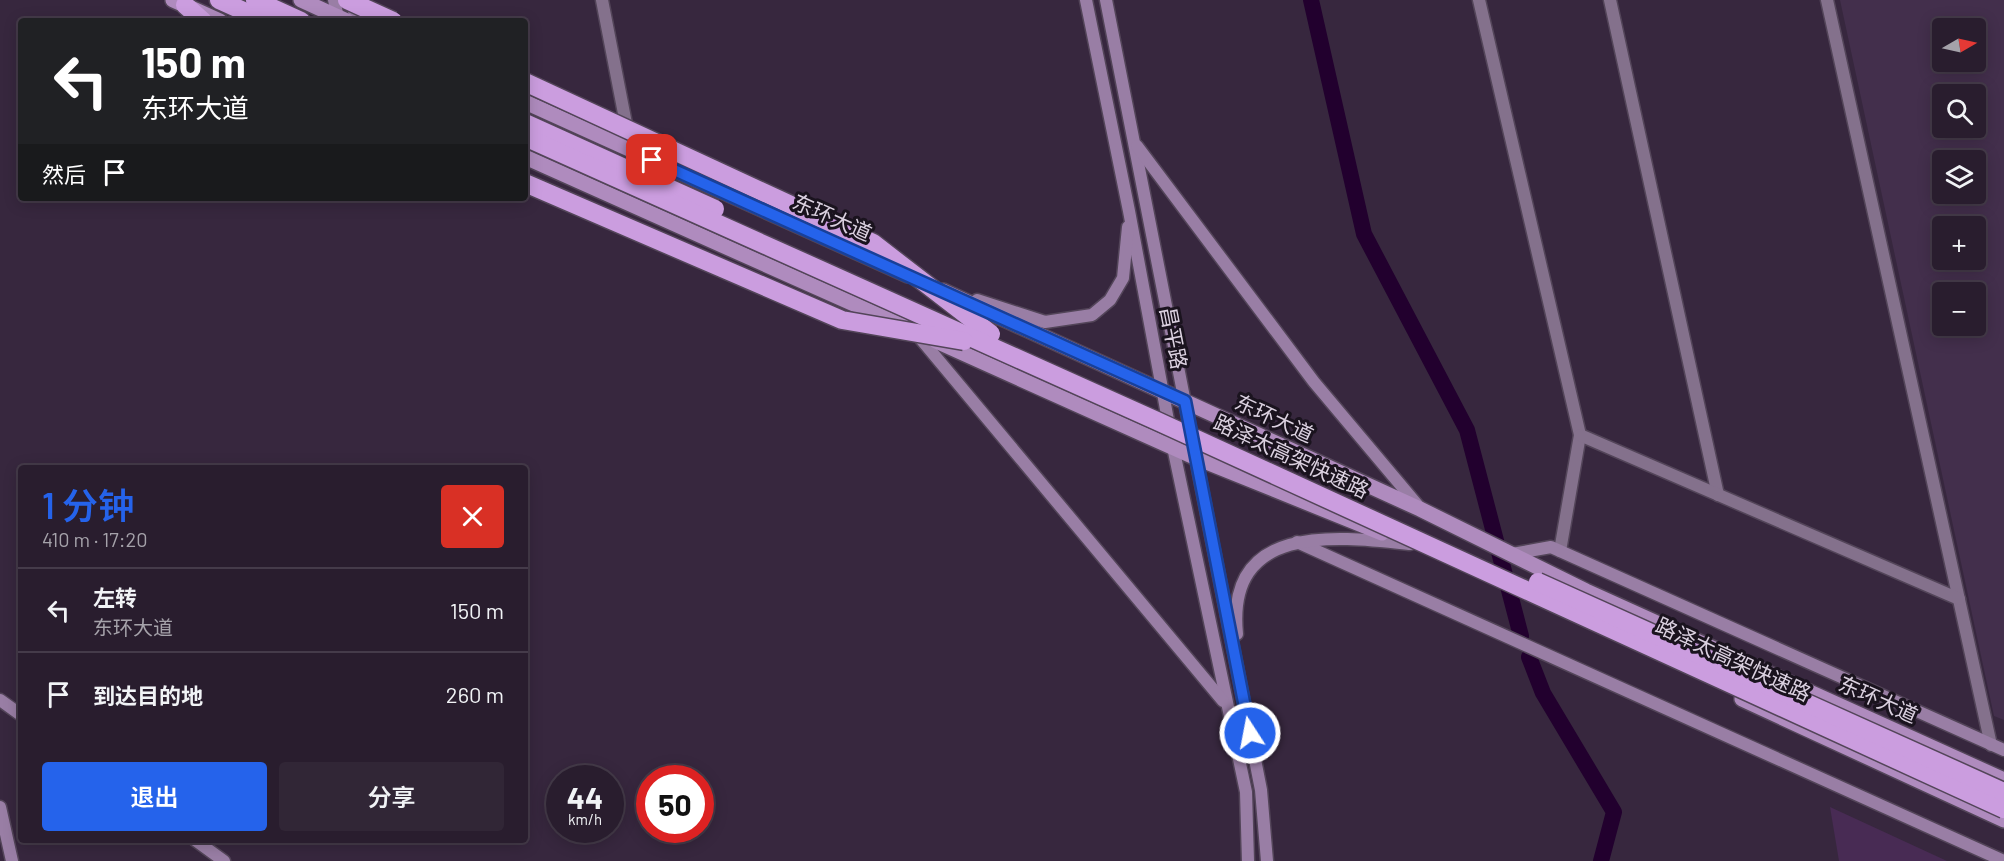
<!DOCTYPE html>
<html lang="zh">
<meta charset="utf-8">
<style>
:root{--surface:#291d2e;--page:#312636;--text:#f1f3f6;--muted:#a5a2aa;--line:#453b4a;--accent:#2563eb}
body{margin:0;font-family:Barlow,"Noto Sans SC",sans-serif;background:var(--page);color:var(--text);height:100vh;display:flex;flex-direction:column;font-size:22px;white-space:nowrap}
*{box-sizing:border-box;margin:0}
p{font-size:20px;color:var(--muted)}
.icon{flex:none;width:33px;height:33px;fill:none;stroke:currentColor;stroke-width:2;stroke-linecap:round;stroke-linejoin:round}
.map{position:relative;flex:1;overflow:hidden}
.details{position:absolute;left:18px;top:465px;width:510px;height:378px;display:flex;flex-direction:column;background:var(--surface);border-radius:6px;box-shadow:0 3px 15px #0003,0 0 0 2px var(--line)}
.details>*{flex:none}
.hud{position:absolute;left:18px;top:18px;width:510px;height:183px;border-radius:6px;box-shadow:0 3px 15px #0003,0 0 0 2px var(--line);background:#202124;color:#fff;overflow:hidden}
.needle{width:39px;rotate:81deg}
.controls{position:absolute;left:1932px;top:18px;display:grid;gap:12px}
.controls a{display:grid;place-items:center;width:54px;height:54px;border-radius:6px;background:var(--surface);box-shadow:0 3px 15px #0003,0 0 0 2px var(--line);font-size:30px}
.speed{position:absolute;left:546px;top:765px;display:flex;gap:12px;font-size:30px;font-weight:700;text-align:center}
.speed>*{display:grid;place-content:center;width:78px;height:78px;border-radius:50%;background:var(--surface);box-shadow:0 3px 15px #0003,0 0 0 2px var(--line);line-height:1}
.speed small{font-size:15px;font-weight:400}
.speed .limit{border:9px solid #d22;background:#fff;color:#111}
.pin{position:absolute;display:grid;place-items:center;width:51px;height:51px;color:#fff;margin:-26px;border-radius:12px;box-shadow:0 3px 9px #0006}
.me{position:absolute;width:66px;margin:-33px;rotate:349deg;stroke-linejoin:round;filter:drop-shadow(0 0 4px #0008)}
.turn{display:flex;align-items:center;gap:21px;height:126px;padding:0 24px;font-size:27px}
.turn .icon{width:78px;height:78px;stroke-width:2.5}
.turn b{display:block;font-size:42px;line-height:51px}
.then{display:flex;align-items:center;height:57px;padding:0 24px;background:#0003;gap:12px;font-size:22px}
.round{display:grid;place-items:center;flex:none;width:63px;height:63px;border-radius:6px;background:var(--page)}
.summary{display:flex;align-items:center;justify-content:space-between;height:102px;padding:0 24px}
h1{font-size:36px;font-weight:600;line-height:45px;color:var(--accent)}
.button{display:flex;gap:12px;margin-top:auto;padding:12px 24px}
.button a{flex:1;height:69px;border-radius:6px;background:var(--accent);color:#fff;font-size:24px;font-weight:600;line-height:69px;text-align:center}
.button a+a{background:var(--page);color:var(--text)}
ul{padding:0;list-style:none}
li{display:flex;align-items:center;gap:18px;height:84px;padding:0 24px;border-top:2px solid var(--line)}
li div{flex:1}
li b{display:block;font-size:22px}
li em{font-style:normal}
.map>svg:first-child{display:block}
.built{fill:#432f4c;fill-rule:evenodd}
.green{fill:#482b54}
.lines{fill:none;stroke-linecap:round;stroke-linejoin:round}
.canal{stroke:#22002e;stroke-width:16}
.street-casing{stroke:#534559;stroke-width:15}
.secondary-casing{stroke:#534559;stroke-width:15}
.primary-casing{stroke:#534559;stroke-width:18}
.highway-casing{stroke:#534559;stroke-width:21}
.street{stroke:#84718c;stroke-width:12}
.secondary{stroke:#997ea5;stroke-width:12}
.primary{stroke:#af8bbe;stroke-width:15}
.highway{stroke:#cb9ddf;stroke-width:18}
.highway-bridge-casing{stroke:#534559;stroke-width:21;stroke-linecap:butt}
.highway-bridge{stroke:#cb9ddf;stroke-width:18}
.route-casing{stroke:#184099;stroke-width:15}
.route{stroke:#2563eb;stroke-width:10}
.labels{text-anchor:middle;stroke-width:6;stroke-linejoin:round;paint-order:stroke}
.street-label{font-size:21px;fill:#dbd1e0;stroke:#1a131e}
</style>
<div class="map">
<svg width="2004" height="861" viewBox="0 0 2004 861">
<rect width="100%" height="100%" fill="#37273e"/>
<path class="built" d="M1840 0H2004V720L1994 716ZM1942 28H1976V62H1942ZM1976 94V128H1942V94ZM1976 160V194H1942V160ZM1942 226H1976V260H1942ZM1942 292H1976V326H1942Z"/>
<polygon class="green" points="1830,807 1947,861 1839,861"/>
<g class="lines">
<g class="canal">
<polyline points="1311,0 1364,234 1467,430 1521,636"/>
<polyline points="1529,657 1543,693 1614,812 1601,861"/>
</g>
<g class="street-casing">
<g id="street">
<polyline points="602,0 628,134"/>
<polyline points="1479,0 1580,435 1560,551"/>
<polyline points="1610,0 1718,495"/>
<polyline points="1827,0 1991,745"/>
<polyline points="1580,435 1959,599"/>
</g>
</g>
<g class="secondary-casing">
<g id="secondary">
<polyline points="334,0 338,17"/>
<polyline points="352,0 356,21"/>
<polyline points="1086,0 1129,211 1173,447 1246,792 1248,861"/>
<polyline points="1106,0 1261,790 1267,861"/>
<polyline points="1137,146 1314,382 1420,508"/>
<polyline points="977,300 1045,322 1092,315 1110,300 1123,278 1128,227"/>
<polyline points="915,332 1223,701"/>
<polyline points="1297,542 2004,861"/>
<polyline points="1512,554 1551,547 2004,750"/>
<path d="M1237 634C1226 523 1335 536 1410 544"/>
<polyline points="0,700 21,715"/>
<polyline points="0,807 12,861"/>
<polyline points="195,840 224,861"/>
</g>
</g>
<g class="primary-casing">
<g id="primary">
<polyline points="173,0 220,21"/>
<polyline points="301,0 347,21"/>
<polyline points="525,102 908,275"/>
<polyline points="525,157 903,326"/>
<polyline points="943,291 1420,509 1586,591 2004,780"/>
<polyline points="936,341 1194,457 1382,533"/>
<polyline points="1742,699 2004,820"/>
</g>
</g>
<g class="highway-casing">
<g id="highway">
<polyline points="219,0 266,21"/>
<polyline points="255,0 301,21"/>
<polyline points="185,5 203,21"/>
</g>
</g>
<use href="#street" class="street"/>
<use href="#secondary" class="secondary"/>
<use href="#primary" class="primary"/>
<use href="#highway" class="highway"/>
<g class="highway-bridge-casing">
<g id="highway-bridge">
<polyline points="347,0 393,21"/>
<polyline points="525,82 873,243 991,334"/>
<polyline points="525,123 715,209"/>
<polyline points="525,137 1157,421 2004,809"/>
<polyline points="525,183 842,320 964,341"/>
<polyline points="1538,582 2004,792"/>
</g>
</g>
<use href="#highway-bridge" class="highway-bridge"/>
</g>
<g class="lines">
<g class="route-casing">
<polyline id="route" points="652,160 1185,401 1250,733"/>
</g>
<use href="#route" class="route"/>
</g>
<g class="labels">
<g class="street-label">
<text transform="translate(832 218) rotate(24)" y="7">东环大道</text>
<text transform="translate(1173 338) rotate(79)" y="7">昌平路</text>
<text transform="translate(1274 419) rotate(25)" y="7">东环大道</text>
<text transform="translate(1291 457) rotate(25)" y="7">路泽太高架快速路</text>
<text transform="translate(1733 660) rotate(25)" y="7">路泽太高架快速路</text>
<text transform="translate(1878 700) rotate(24)" y="7">东环大道</text>
</g>
</g>
</svg>
<div class="controls">
<a><svg class="needle" viewBox="-14 -14 28 28"><path d="M0-13l5 13h-10z" fill="#e53935"/><path d="M0 13l5-13h-10z" fill="#a5a2aa"/></svg></a>
<a><svg class="icon" aria-label="search" viewBox="0 0 24 24"><circle cx="10" cy="10" r="6"/><path d="M15 15l6 6"/></svg></a>
<a><svg class="icon" aria-label="layers" viewBox="0 0 24 24"><path d="M12 4l9 5-9 5-9-5zM3 14l9 5 9-5"/></svg></a>
<a>+</a>
<a>−</a>
</div>
<div class="speed"><div>44<small>km/h</small></div><div class="limit">50</div></div>
<div class="pin" style="left:652px;top:160px;background:#d93025"><svg class="icon" aria-label="arrive" viewBox="0 0 24 24"><path d="M6 21V4h12l-3 4 3 4H6"/></svg></div>
<svg class="me" style="left:1250px;top:733px" viewBox="-20 -20 40 40"><circle r="17" fill="#2563eb" stroke="#fff" stroke-width="3"/><path d="M0-11L8 9 0 5-8 9z" fill="#fff"/></svg>
<div class="hud">
<div class="turn"><svg class="icon" aria-label="left" viewBox="0 0 24 24"><path d="M17 20v-9H6M10 6l-5 5 5 5"/></svg><div><b>150 m</b>东环大道</div></div>
<div class="then">然后<svg class="icon" aria-label="arrive" viewBox="0 0 24 24"><path d="M6 21V4h12l-3 4 3 4H6"/></svg></div>
</div>
<section class="details">
<div class="summary"><div><h1>1 分钟</h1><p>410 m · 17:20</p></div><a class="round" style="background:#d93025;color:#fff"><svg class="icon" aria-label="close" viewBox="0 0 24 24"><path d="M6 6l12 12M18 6L6 18"/></svg></a></div>
<ul>
<li><svg class="icon" aria-label="left" viewBox="0 0 24 24"><path d="M17 20v-9H6M10 6l-5 5 5 5"/></svg><div><b>左转</b><p>东环大道</p></div><em>150 m</em></li>
<li><svg class="icon" aria-label="arrive" viewBox="0 0 24 24"><path d="M6 21V4h12l-3 4 3 4H6"/></svg><div><b>到达目的地</b></div><em>260 m</em></li>
</ul>
<div class="button"><a>退出</a><a>分享</a></div>
</section>
</div>
